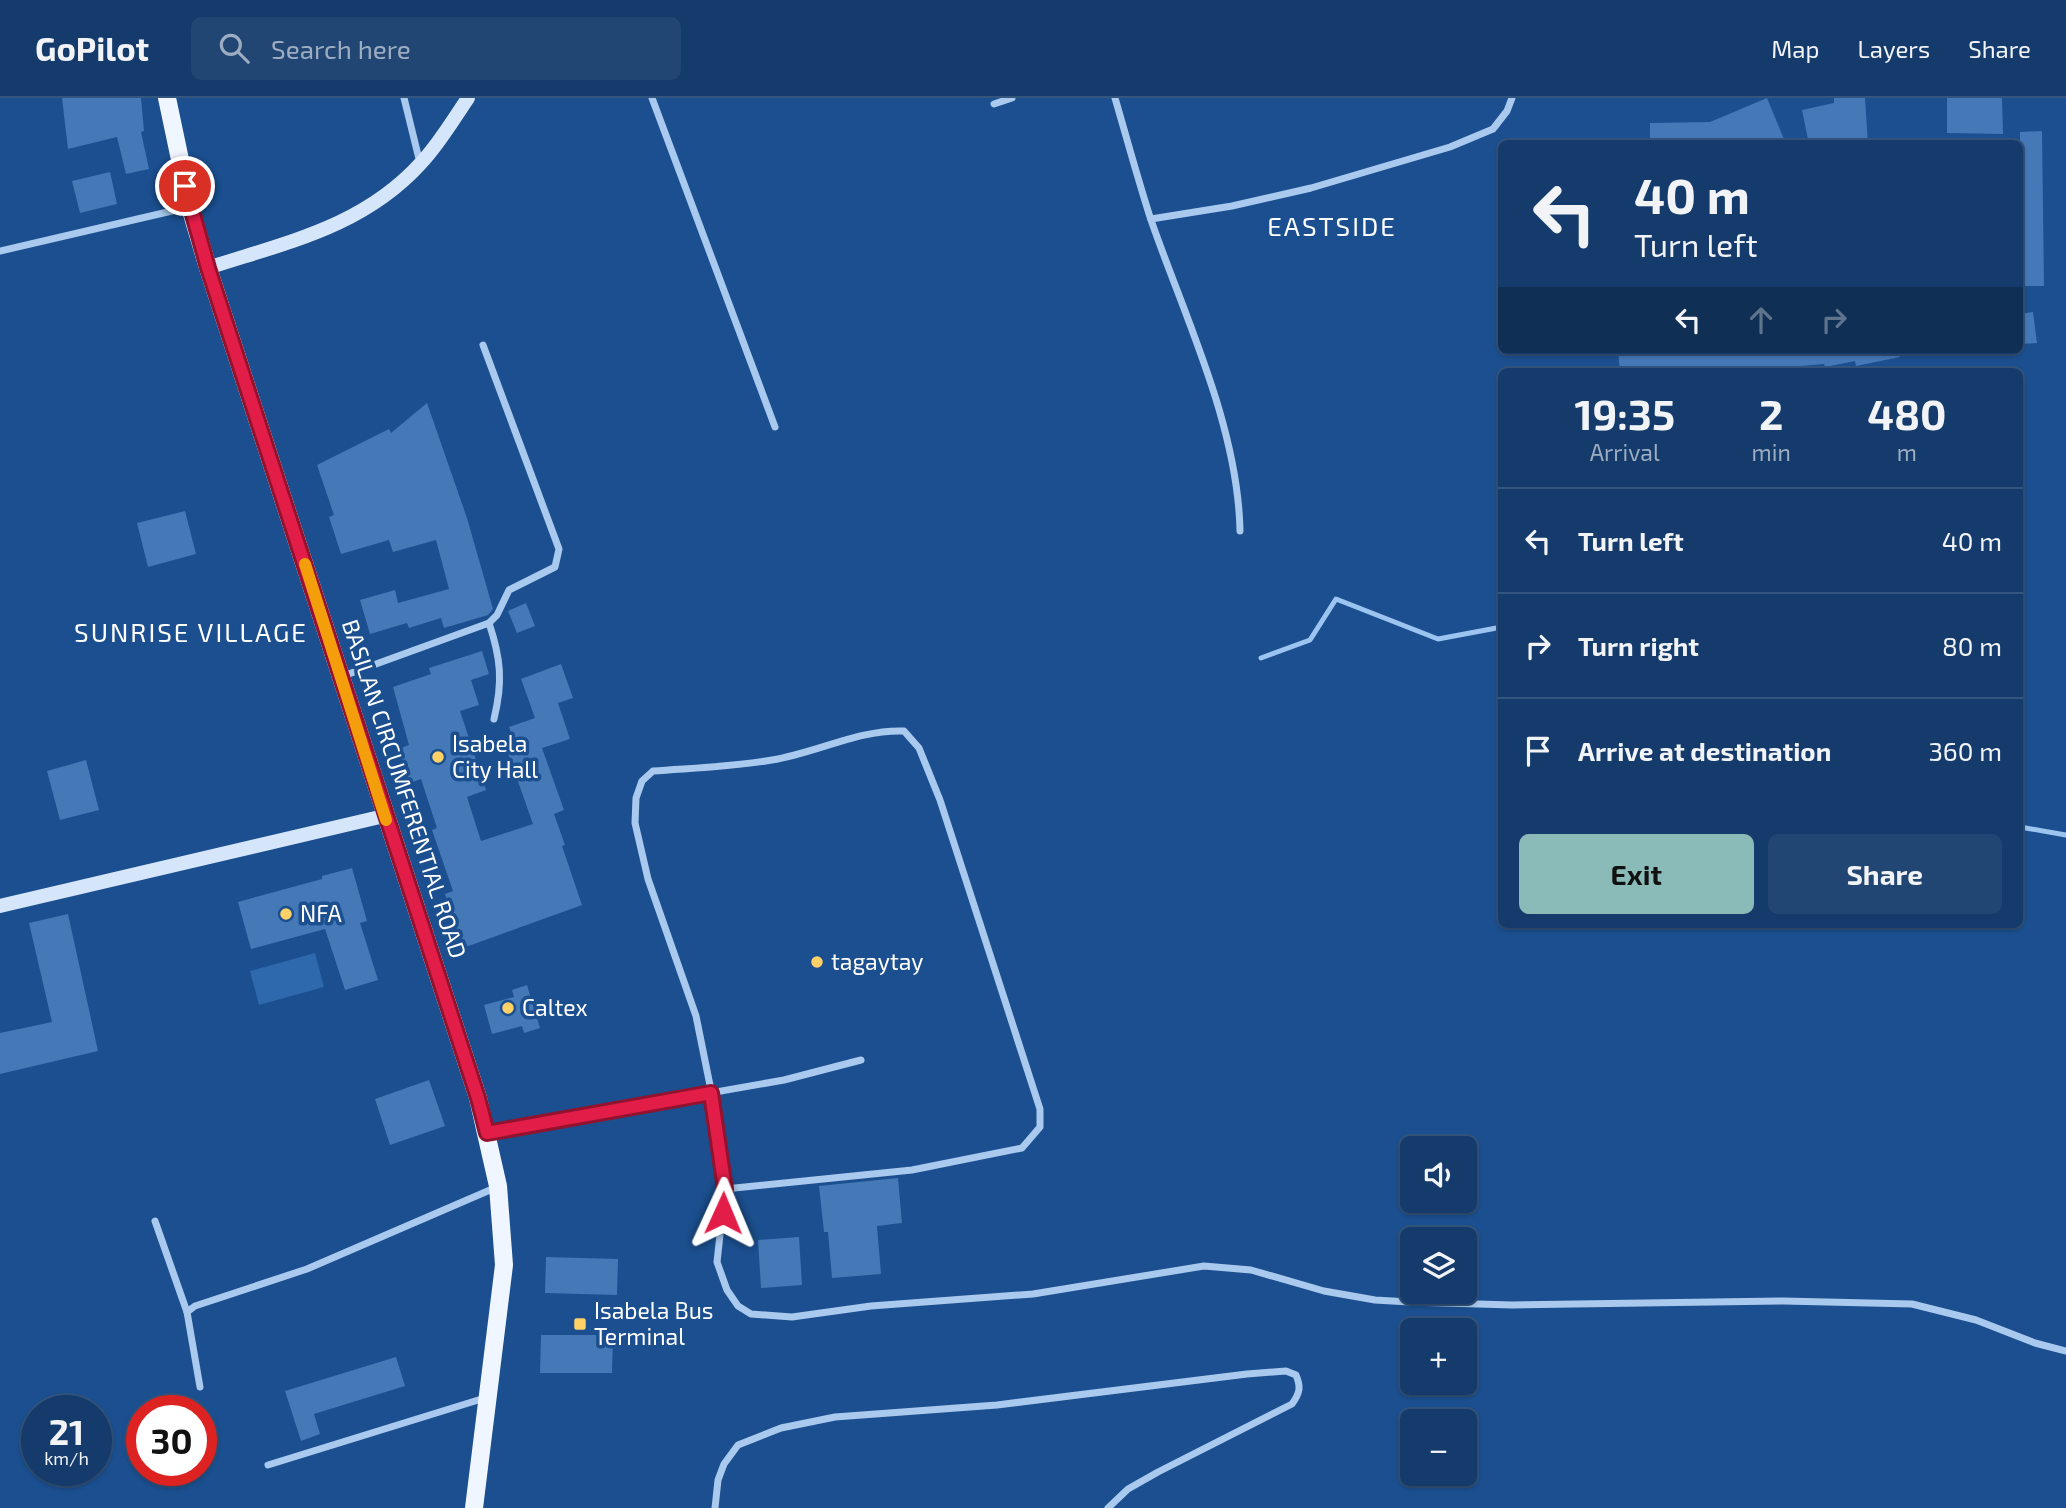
<!DOCTYPE html>
<meta charset="utf-8">
<style>
:root{--surface:#143b6b;--page:#214673;--text:#f1f3f6;--muted:#9dadc1;--line:#33557e;--accent:#8bbbb9}
body{margin:0;font-family:"Exo 2",sans-serif;background:var(--page);color:var(--text);height:100vh;display:flex;flex-direction:column;font-size:26px;white-space:nowrap}
*{box-sizing:border-box;margin:0}
p{font-size:23px;color:var(--muted)}
.icon{flex:none;width:38px;height:38px;fill:none;stroke:currentColor;stroke-width:2;stroke-linecap:round;stroke-linejoin:round}
.map{position:relative;flex:1;overflow:hidden}
.side{position:absolute;left:1498px;top:270px;width:525px;height:560px;display:flex;flex-direction:column;background:var(--surface);border-radius:10px;box-shadow:0 2px 5px #0004,0 0 0 2px var(--line)}
.side>*{flex:none}
.hud{position:absolute;left:1498px;top:42px;width:525px;height:214px;border-radius:10px;box-shadow:0 2px 5px #0004,0 0 0 2px var(--line);background:#143b6b;color:var(--text);overflow:hidden}
.fabs{position:absolute;left:1400px;top:1038px;display:grid;gap:14px}
.fabs a{display:grid;place-items:center;width:77px;height:77px;border-radius:10px;background:var(--surface);box-shadow:0 2px 5px #0004,0 0 0 2px var(--line);font-size:35px}
.speed{position:absolute;left:21px;top:1297px;display:flex;gap:14px;font-size:35px;font-weight:700;text-align:center}
.speed>*{display:grid;place-content:center;width:91px;height:91px;border-radius:50%;background:var(--surface);box-shadow:0 2px 5px #0004,0 0 0 2px var(--line);line-height:1}
.speed small{font-size:18px;font-weight:400}
.speed .limit{border:10px solid #d22;background:#fff;color:#111}
.pin{position:absolute;display:grid;place-items:center;width:60px;height:60px;color:#fff;margin:-30px;border:4px solid #fff;border-radius:50%;box-shadow:0 2px 7px #0007}
.me{position:absolute;width:77px;margin:-38px;rotate:1deg;stroke-linejoin:round;filter:drop-shadow(0 0 5px #0008)}
.turn{display:flex;align-items:center;gap:24px;height:147px;padding:0 21px;font-size:32px}
.turn .icon{width:91px;height:91px;stroke-width:2.5}
.turn b{display:block;font-size:49px;line-height:60px}
.lanes{display:flex;align-items:center;height:66px;padding:0 21px;background:#0003;justify-content:center;gap:35px;direction:ltr}
.lanes .off{opacity:.35}
.eta{display:flex;justify-content:space-evenly;align-items:center;height:119px;text-align:center}
.eta b{font-size:42px;font-weight:700;line-height:49px}
.primary-button{display:flex;gap:14px;margin-top:auto;padding:14px 21px}
.primary-button a{flex:1;height:80px;border-radius:10px;background:var(--accent);color:#111;font-size:28px;font-weight:700;line-height:80px;text-align:center}
.primary-button a+a{background:var(--page);color:var(--text)}
ul{padding:0;list-style:none}
li{display:flex;align-items:center;gap:21px;height:105px;padding:0 21px;border-top:2px solid var(--line)}
li div{flex:1}
li b{display:block;font-size:26px}
li em{font-style:normal}
header{display:flex;align-items:center;gap:42px;box-sizing:border-box;height:98px;padding:0 35px;background:var(--surface);border-bottom:2px solid var(--line)}
header strong{font-size:33px}
nav{display:flex;gap:38px;margin-inline-start:auto;font-size:24px}
.search{width:490px;height:63px;background:var(--page);display:flex;align-items:center;gap:18px;box-sizing:border-box;padding:0 24px;border-radius:10px;color:var(--muted);font-size:26px}
.map>svg:first-child{display:block}
.green{fill:#2e69ad}
.lines{fill:none;stroke-linecap:round;stroke-linejoin:round}
.stream{stroke:#9cc4f0;stroke-width:5}
.building{fill:#4478b7}
.street{stroke:#a9c9ee;stroke-width:7}
.secondary{stroke:#d6e6fa;stroke-width:14}
.primary{stroke:#f0f6ff;stroke-width:18}
.route-casing{stroke:#92132f;stroke-width:18}
.route{stroke:#e11d48;stroke-width:12}
.slow{stroke:#f59e0b;stroke-width:12}
.poi-dot{fill:#ffd166;stroke:#1b4f8f;stroke-width:2.5}
.labels{text-anchor:middle;stroke-width:7;stroke-linejoin:round;paint-order:stroke}
.poi-label{font-size:23px;fill:#fff;stroke:#1b4f8f;text-anchor:start}
.street-label{font-size:23px;fill:#fff;stroke:#1b4f8f}
.quarter-label{font-size:26px;letter-spacing:2px;fill:#fff;stroke:#1b4f8f}
</style>
<header>
<strong>GoPilot</strong>
<div class="search"><svg class="icon" aria-label="search" viewBox="0 0 24 24"><circle cx="10" cy="10" r="6"/><path d="M15 15l6 6"/></svg>Search here</div>
<nav><a>Map</a><a>Layers</a><a>Share</a></nav>
</header>
<div class="map">
<svg width="2066" height="1410" viewBox="0 0 2066 1410">
<rect width="100%" height="100%" fill="#1b4f8f"/>
<polygon class="green" points="315,855 324,889 259,907 250,873"/>
<g class="lines">
<g class="stream">
<polyline points="1261,560 1310,542 1336,501 1438,541 1502,529"/>
<polyline points="2020,729 2066,737"/>
</g>
</g>
<g class="building">
<polygon points="62,0 141,0 144,33 141,34 149,71 126,76 117,39 68,51"/>
<polygon points="1767,0 1786,46 1650,46 1650,25 1710,24"/>
<polygon points="1834,0 1865,0 1868,46 1809,46 1802,12 1834,5"/>
<polygon points="1947,0 2002,0 2003,36 1947,35"/>
<polygon points="2042,33 2044,188 2020,188 2020,34"/>
<polygon points="110,74 117,106 80,115 72,83"/>
<polygon points="2033,214 2037,245 2020,246 2020,216"/>
<polygon points="1618,252 1899,252 1900,259 1856,268 1855,263 1825,269 1824,266 1743,273 1620,273"/>
<polygon points="427,305 467,420 493,511 488,517 444,530 441,520 409,530 407,525 370,536 360,502 395,492 398,505 449,491 436,442 393,454 389,442 341,456 329,419 334,417 317,367 389,331 391,335"/>
<polygon points="185,413 196,456 148,469 137,425"/>
<polygon points="526,505 535,528 517,535 508,513"/>
<polygon points="482,553 489,576 471,582 479,607 460,613 486,692 467,699 481,743 533,726 504,644 513,641 509,629 535,620 521,581 561,566 573,600 558,605 570,641 542,650 564,712 554,716 565,747 562,748 582,807 463,850 445,796 453,793 432,732 437,730 421,681 410,685 398,651 409,647 393,589 431,576 429,570"/>
<polygon points="86,662 99,712 60,722 47,673"/>
<polygon points="352,770 367,823 360,825 378,882 345,892 325,831 251,851 238,804 322,781 322,778"/>
<polygon points="68,816 98,953 0,976 0,935 52,924 29,825"/>
<polygon points="527,887 540,930 524,935 522,928 492,936 484,907 514,899 512,892"/>
<polygon points="429,982 445,1028 390,1047 375,1001"/>
<polygon points="898,1080 902,1125 877,1128 881,1176 832,1180 828,1134 824,1134 819,1088"/>
<polygon points="799,1139 802,1187 761,1190 758,1142"/>
<polygon points="546,1159 618,1161 617,1197 545,1195"/>
<polygon points="541,1237 613,1237 612,1275 540,1275"/>
<polygon points="396,1259 405,1288 314,1316 320,1336 301,1343 285,1293"/>
</g>
<g class="lines">
<g class="street">
<polyline points="404,0 420,65"/>
<polyline points="652,0 775,329"/>
<path d="M1115 0C1127 41 1138 82 1151 122 1185 220 1238 328 1240 433"/>
<polyline points="994,6 1012,0"/>
<polyline points="1151,121 1232,108 1311,90 1450,49 1493,31 1507,13 1512,0"/>
<polyline points="0,153 189,109"/>
<path d="M489 525C501 561 503 584 494 621"/>
<polyline points="343,578 489,525 497,517 509,492 555,469 559,451 483,247"/>
<polyline points="488,1034 784,982 861,962"/>
<path d="M725 1091 912 1072 1022 1050 1040 1029V1011L940 702 919 650 904 633C860 631 816 655 772 662 733 669 692 670 653 673L642 683 636 700 635 725 648 781 696 918 716 1017 725 1091 717 1164 727 1192 738 1208 751 1216 792 1219 871 1208 1033 1196 1204 1168 1251 1172 1324 1193 1375 1202 1409 1204 1512 1207 1784 1203 1912 1206 1976 1222 2035 1245 2066 1253"/>
<polyline points="155,1123 187,1214 200,1289"/>
<polyline points="187,1214 195,1208 307,1171 497,1089"/>
<polyline points="268,1367 488,1299"/>
<path d="M715 1410 718 1382 724 1366 738 1347 781 1330 835 1319 997 1307 1247 1276 1286 1273 1296 1277C1301 1289 1300 1295 1292 1306L1158 1374 1128 1391 1108 1410"/>
</g>
<g class="secondary">
<path d="M208 170C287 144 363 129 421 65 439 46 453 22 468 0"/>
<polyline points="0,808 384,718"/>
</g>
<polyline class="primary" points="167,0 190,109 208,170 478,1000 498,1088 504,1167 474,1410"/>
</g>
<g class="lines">
<g class="route-casing">
<polyline id="route" points="185,88 208,170 478,1000 487,1035 711,995 725,1091 723,1115"/>
</g>
<use href="#route" class="route"/>
<polyline class="slow" points="305,466 386,722"/>
</g>
<g class="poi-dot">
<circle cx="438" cy="659" r="7"/>
<circle cx="286" cy="816" r="7"/>
<circle cx="817" cy="864" r="7"/>
<circle cx="508" cy="910" r="7"/>
<rect x="573" y="1219" width="14" height="14" rx="3.5"/>
</g>
<g class="labels">
<g class="poi-label">
<text x="452" y="654">Isabela<tspan x="452" dy="26">City Hall</tspan></text>
<text x="300" y="824">NFA</text>
<text x="831" y="872">tagaytay</text>
<text x="522" y="918">Caltex</text>
<text x="594" y="1221">Isabela Bus<tspan x="594" dy="26">Terminal</tspan></text>
</g>
<g class="street-label">
<text transform="translate(404 691) rotate(72)" y="8">BASILAN CIRCUMFERENTIAL ROAD</text>
</g>
<g class="quarter-label">
<text x="1332" y="138">EASTSIDE</text>
<text x="191" y="544">SUNRISE VILLAGE</text>
</g>
</g>
</svg>
<div class="fabs">
<a><svg class="icon" aria-label="sound" viewBox="0 0 24 24"><path d="M4 9h4l5-4v14l-5-4H4zM17 9q2 3 0 6"/></svg></a>
<a><svg class="icon" aria-label="layers" viewBox="0 0 24 24"><path d="M12 4l9 5-9 5-9-5zM3 14l9 5 9-5"/></svg></a>
<a>+</a>
<a>−</a>
</div>
<div class="speed"><div>21<small>km/h</small></div><div class="limit">30</div></div>
<div class="pin" style="left:185px;top:88px;background:#d93025"><svg class="icon" aria-label="arrive" viewBox="0 0 24 24"><path d="M6 21V4h12l-3 4 3 4H6"/></svg></div>
<svg class="me" style="left:723px;top:1115px" viewBox="-20 -20 40 40"><path d="M0-17L14 15 0 8-14 15z" fill="#e11d48" stroke="#fff" stroke-width="4"/></svg>
<div class="hud">
<div class="turn"><svg class="icon" aria-label="left" viewBox="0 0 24 24"><path d="M17 20v-9H6M10 6l-5 5 5 5"/></svg><div><b>40 m</b>Turn left</div></div>
<div class="lanes"><svg class="icon" aria-label="left" viewBox="0 0 24 24"><path d="M17 20v-9H6M10 6l-5 5 5 5"/></svg><svg class="icon off" aria-label="ahead" viewBox="0 0 24 24"><path d="M12 20V5M6 11l6-6 6 6"/></svg><svg class="icon off" aria-label="right" viewBox="0 0 24 24"><path d="M7 20v-9h11M14 6l5 5-5 5"/></svg></div>
</div>
<section class="side">
<div class="eta">
<div><b>19:35</b><p>Arrival</p></div>
<div><b>2</b><p>min</p></div>
<div><b>480</b><p>m</p></div>
</div>
<ul>
<li><svg class="icon" aria-label="left" viewBox="0 0 24 24"><path d="M17 20v-9H6M10 6l-5 5 5 5"/></svg><div><b>Turn left</b></div><em>40 m</em></li>
<li><svg class="icon" aria-label="right" viewBox="0 0 24 24"><path d="M7 20v-9h11M14 6l5 5-5 5"/></svg><div><b>Turn right</b></div><em>80 m</em></li>
<li><svg class="icon" aria-label="arrive" viewBox="0 0 24 24"><path d="M6 21V4h12l-3 4 3 4H6"/></svg><div><b>Arrive at destination</b></div><em>360 m</em></li>
</ul>
<div class="primary-button"><a>Exit</a><a>Share</a></div>
</section>
</div>
